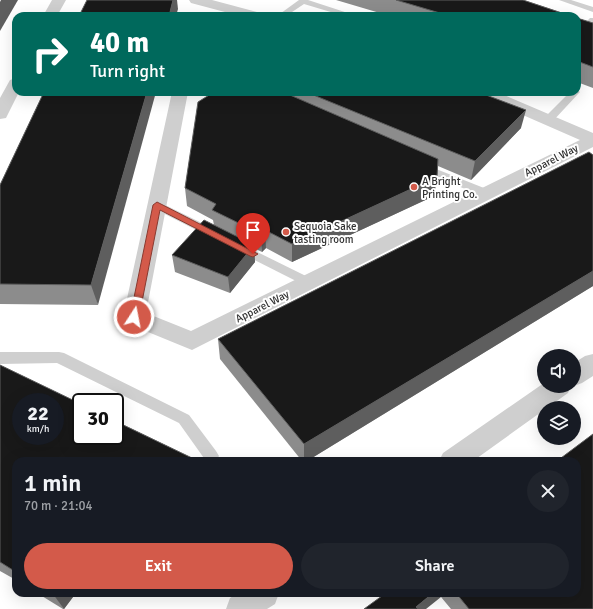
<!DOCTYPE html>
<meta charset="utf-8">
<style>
:root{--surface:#171b24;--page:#20242c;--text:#f1f3f6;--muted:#9ea1a6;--accent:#d35a4a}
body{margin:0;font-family:Signika,sans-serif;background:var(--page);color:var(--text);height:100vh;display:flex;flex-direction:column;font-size:15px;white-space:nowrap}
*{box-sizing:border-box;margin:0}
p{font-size:13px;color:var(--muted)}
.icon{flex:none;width:22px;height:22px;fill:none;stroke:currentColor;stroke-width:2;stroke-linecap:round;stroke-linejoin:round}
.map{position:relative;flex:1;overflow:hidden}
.drawer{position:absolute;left:12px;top:457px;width:569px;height:140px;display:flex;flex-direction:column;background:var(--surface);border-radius:12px;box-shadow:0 4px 16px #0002}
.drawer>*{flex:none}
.top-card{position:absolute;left:12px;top:12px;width:569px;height:84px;border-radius:12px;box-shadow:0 4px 16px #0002;background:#00695c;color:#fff;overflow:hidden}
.fabs{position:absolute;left:537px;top:349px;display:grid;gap:8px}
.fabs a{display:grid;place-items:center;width:44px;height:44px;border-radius:50%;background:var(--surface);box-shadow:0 4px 16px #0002;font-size:20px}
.speed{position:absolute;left:12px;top:393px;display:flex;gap:8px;font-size:20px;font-weight:700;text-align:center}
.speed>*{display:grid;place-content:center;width:52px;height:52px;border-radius:50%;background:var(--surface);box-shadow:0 4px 16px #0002;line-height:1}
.speed small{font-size:10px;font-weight:400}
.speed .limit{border:2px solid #111;border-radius:6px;background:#fff;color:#111}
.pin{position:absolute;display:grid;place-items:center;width:34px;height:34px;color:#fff;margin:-41px -17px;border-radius:50% 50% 50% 0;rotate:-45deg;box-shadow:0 0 4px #0007}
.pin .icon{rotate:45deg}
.me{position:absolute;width:44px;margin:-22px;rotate:11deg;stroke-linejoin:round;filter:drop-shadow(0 0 3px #0008)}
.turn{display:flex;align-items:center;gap:14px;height:84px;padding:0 12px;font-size:18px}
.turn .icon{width:52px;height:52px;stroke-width:2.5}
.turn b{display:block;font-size:28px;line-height:34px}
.round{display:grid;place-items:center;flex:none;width:42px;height:42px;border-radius:21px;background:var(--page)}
.head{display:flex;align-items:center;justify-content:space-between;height:68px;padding:0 12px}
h1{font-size:24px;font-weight:600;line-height:30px}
.button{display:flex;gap:8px;margin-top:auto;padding:8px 12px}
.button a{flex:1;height:46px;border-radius:24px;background:var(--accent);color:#fff;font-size:16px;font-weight:600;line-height:46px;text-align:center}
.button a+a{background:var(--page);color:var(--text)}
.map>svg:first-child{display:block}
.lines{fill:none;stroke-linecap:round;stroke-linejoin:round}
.service{fill:#cfcfcf;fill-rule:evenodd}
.minor{fill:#cfcfcf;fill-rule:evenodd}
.wall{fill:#8c8c8c}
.shaded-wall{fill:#5e5e5e}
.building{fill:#191919;stroke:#5e5e5e;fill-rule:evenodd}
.route{fill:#d35a4a;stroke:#893a30}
.poi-dot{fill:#d35a4a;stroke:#fff;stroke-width:1.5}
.labels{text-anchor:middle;stroke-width:4;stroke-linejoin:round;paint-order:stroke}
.street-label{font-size:11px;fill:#323232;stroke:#fff}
.poi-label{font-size:11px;fill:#323232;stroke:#fff;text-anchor:start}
</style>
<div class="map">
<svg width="593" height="609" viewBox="0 0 593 609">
<rect width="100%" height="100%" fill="#fff"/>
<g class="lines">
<g class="service">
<polygon points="299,0 308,0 357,16 344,16 304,4 286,16 277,16"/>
<polygon points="559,0 571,0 593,7 593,12"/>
<polygon points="590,18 593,18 593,24 588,29 593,30 593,36 578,30"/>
<polygon points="577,90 580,92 578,94 552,122 544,122 543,120 544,118 570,92 577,92"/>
<polygon points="421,163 489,190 491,193 485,197 481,196 417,168 416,166"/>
<polygon points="157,201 218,231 220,234 218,237 210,237 153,208 151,205 153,202"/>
<polygon points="239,243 312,279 314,282 312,285 304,285 235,250 233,247 235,244"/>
<polygon points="0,352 59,352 64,353 189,415 216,451 219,456 216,461 206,461 179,423 57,363 0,364"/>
</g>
<g class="minor">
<polygon points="52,0 66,0 57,16 43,16"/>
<polygon points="189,0 212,0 261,13 263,16 240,16 191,3"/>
<polygon points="16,78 16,92 19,92 6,118 0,119 0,98 10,80"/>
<polygon points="172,92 188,92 146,313 191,331 580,140 477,95 475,92 497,92 593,133 593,147 192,350 126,323 123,317"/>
<polygon points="593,354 593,376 582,383 574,386 574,363 585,356"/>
<polygon points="544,383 544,386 571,386 568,393 547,408 544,408 544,410 473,461 439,461 443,453"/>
<polygon points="238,593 279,593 275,604 267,609 226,609 230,598"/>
</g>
</g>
<g class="wall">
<polygon points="336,0 523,0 571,16 390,16"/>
<polygon points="577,18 593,23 593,88 577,82"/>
<polygon points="44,92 98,305 0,304 0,185"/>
<polygon points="214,92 478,92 521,128 471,180 438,166 437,177 434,196 292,262 266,248 262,252 254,248 255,262 230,293 175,272 172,255 214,225 213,220 187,206 185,188"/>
<polygon points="593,155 593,286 307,461 302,461 220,359 218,339"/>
<polygon points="0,365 192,458 192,461 16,461 16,580 0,571"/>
<polygon points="37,593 76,593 64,609 63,609"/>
<polygon points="386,593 577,593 593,609 451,609 441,597"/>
</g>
<g class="shaded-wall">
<polygon points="1,0 18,0 0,31 0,2"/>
<polygon points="173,0 177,0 178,9 176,16 169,16"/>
<polygon points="147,92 156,92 98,305 91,285"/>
<polygon points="526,110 521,128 471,180 475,161"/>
<polygon points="437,177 434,196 292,262 292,244"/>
<polygon points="265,230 266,248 262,252 261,234"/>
<polygon points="254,245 255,262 230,293 228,277"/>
<polygon points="593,271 593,286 307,461 304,461 304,444"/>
<polygon points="54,593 76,593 64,609 53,594"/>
<polygon points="433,593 443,593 441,597 426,609 415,609 416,607"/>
</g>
<g class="building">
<polygon points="87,0 173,0 169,16 79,16"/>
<polygon points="396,0 523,0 571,16 450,16"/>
<polygon points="577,18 593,23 593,67 577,61"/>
<polygon points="44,92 147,92 91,285 0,284 0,185"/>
<polygon points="214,92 283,92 438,159 437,177 292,244 265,230 261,234 212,210 216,204 185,188 198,102"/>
<polygon points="306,92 478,92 526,110 475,161"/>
<polygon points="589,152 593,155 593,271 304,444 218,339"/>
<polygon points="204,220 254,245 228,277 172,255"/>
<path d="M0 365 81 404V436H115V421L192 458 190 461H16V572L0 562ZM21 402H55V436H21Z"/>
<polygon points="593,434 593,609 469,609 456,593 577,593 577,461 557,461"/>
<polygon points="386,593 433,593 416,607 418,609 364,609"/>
</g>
<polygon class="route" points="157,202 258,254 253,257 250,256 160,210 139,317 134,320 130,317 153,205"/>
<g class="poi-dot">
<circle cx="414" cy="187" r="4"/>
<circle cx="286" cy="232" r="4"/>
</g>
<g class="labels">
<g class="street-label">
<text transform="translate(551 160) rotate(-27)" y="4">Apparel Way</text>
<text transform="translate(262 306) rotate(-27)" y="4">Apparel Way</text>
</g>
<g class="poi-label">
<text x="422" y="185">A Bright<tspan x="422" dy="13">Printing Co.</tspan></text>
<text x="294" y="230">Sequoia Sake<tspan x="294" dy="13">tasting room</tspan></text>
</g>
</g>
</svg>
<div class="fabs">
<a><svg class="icon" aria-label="sound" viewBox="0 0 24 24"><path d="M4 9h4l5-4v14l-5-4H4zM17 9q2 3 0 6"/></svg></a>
<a><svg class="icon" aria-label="layers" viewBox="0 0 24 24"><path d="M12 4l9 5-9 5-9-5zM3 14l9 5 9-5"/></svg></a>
</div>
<div class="speed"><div>22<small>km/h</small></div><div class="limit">30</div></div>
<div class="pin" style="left:253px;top:254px;background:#d93025"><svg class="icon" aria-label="arrive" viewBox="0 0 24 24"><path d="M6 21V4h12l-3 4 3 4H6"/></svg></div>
<svg class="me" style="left:134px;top:317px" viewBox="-20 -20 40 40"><circle r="17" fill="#d35a4a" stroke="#fff" stroke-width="3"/><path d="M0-11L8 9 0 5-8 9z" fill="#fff"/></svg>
<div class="top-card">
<div class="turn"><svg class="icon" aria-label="right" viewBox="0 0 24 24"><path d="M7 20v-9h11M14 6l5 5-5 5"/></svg><div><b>40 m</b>Turn right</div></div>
</div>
<section class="drawer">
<div class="head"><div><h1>1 min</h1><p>70 m · 21:04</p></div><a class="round"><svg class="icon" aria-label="close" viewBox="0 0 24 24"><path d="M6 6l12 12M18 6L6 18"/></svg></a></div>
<div class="button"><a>Exit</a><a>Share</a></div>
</section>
</div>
